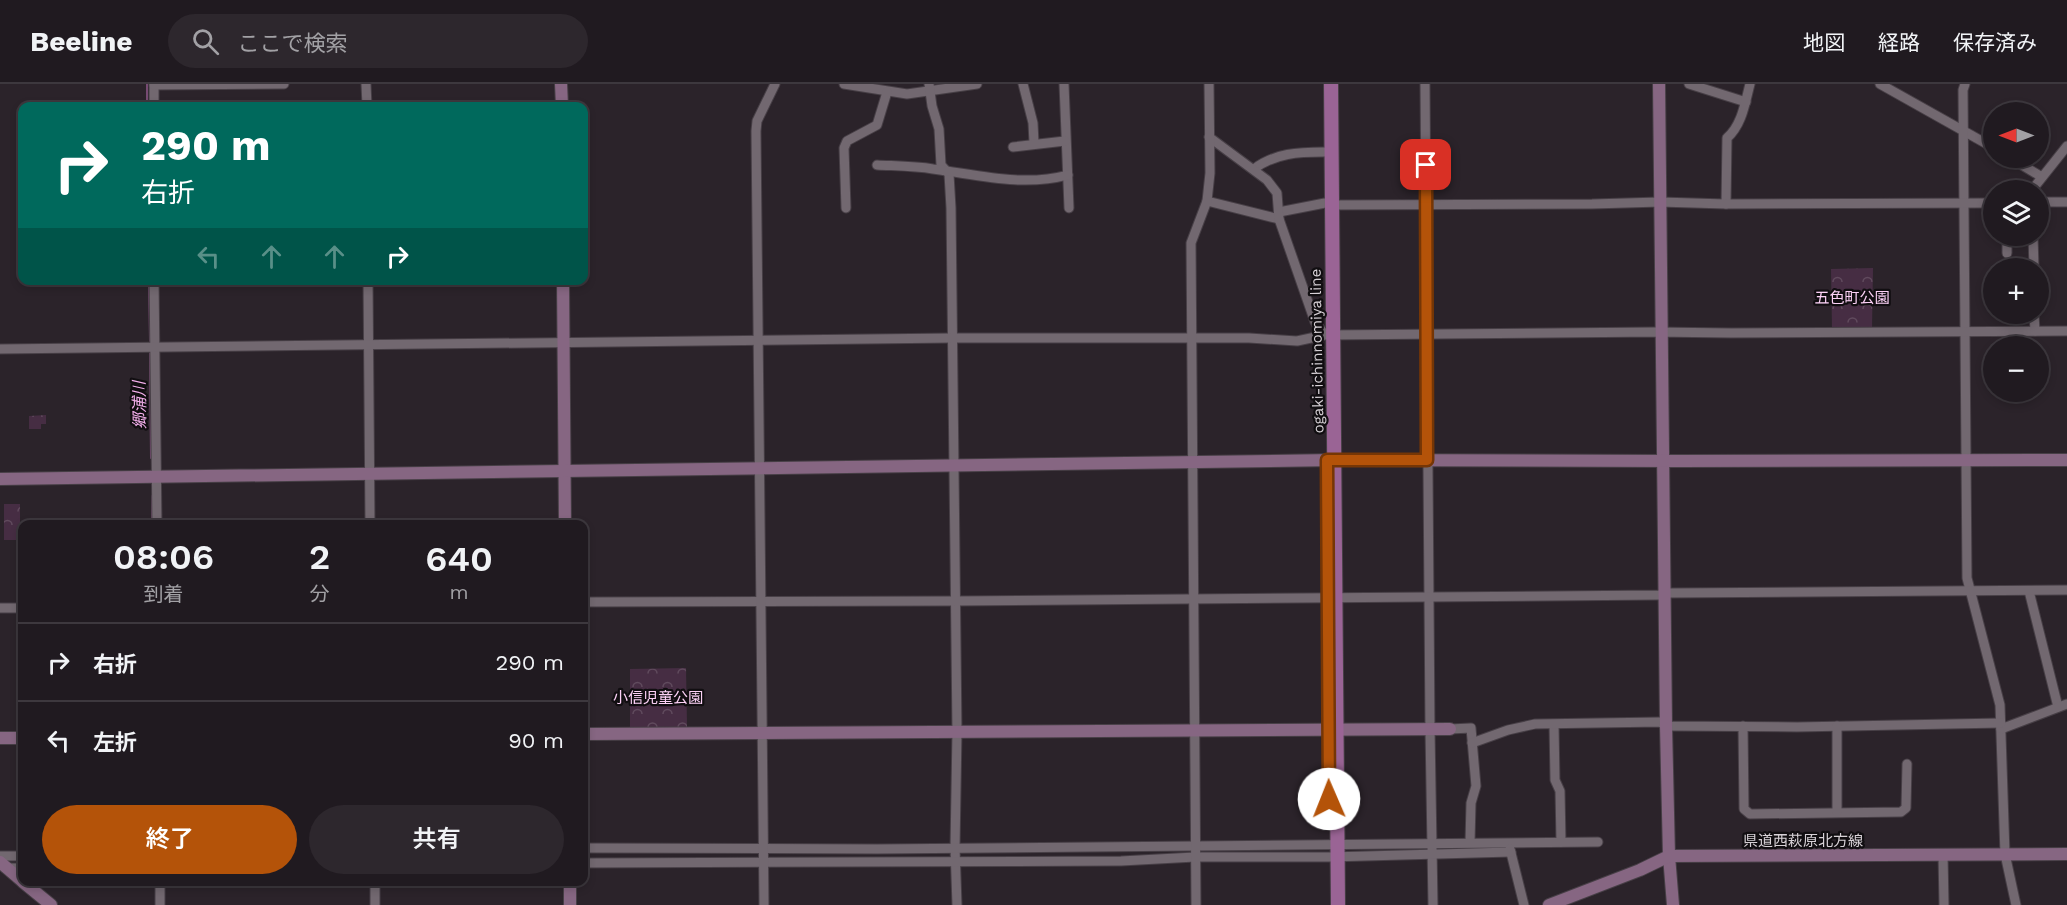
<!DOCTYPE html>
<html lang="ja">
<meta charset="utf-8">
<style>
:root{--surface:#201a20;--page:#2d272d;--text:#f1f3f6;--muted:#a2a1a5;--line:#3d383e;--accent:#b45309}
body{margin:0;font-family:"Work Sans","Noto Sans JP",sans-serif;background:var(--page);color:var(--text);height:100vh;display:flex;flex-direction:column;font-size:22px;white-space:nowrap}
*{box-sizing:border-box;margin:0}
p{font-size:20px;color:var(--muted)}
.icon{flex:none;width:33px;height:33px;fill:none;stroke:currentColor;stroke-width:2;stroke-linecap:round;stroke-linejoin:round}
.map{position:relative;flex:1;overflow:hidden}
.drawer{position:absolute;left:18px;top:436px;width:570px;height:366px;display:flex;flex-direction:column;background:var(--surface);border-radius:12px;box-shadow:0 3px 9px #0003,0 0 0 2px var(--line)}
.drawer>*{flex:none}
.banner{position:absolute;left:18px;top:18px;width:570px;height:183px;border-radius:12px;box-shadow:0 3px 9px #0003,0 0 0 2px var(--line);background:#00695c;color:#fff;overflow:hidden}
.needle{width:39px;rotate:270deg}
.tools{position:absolute;left:1983px;top:18px;display:grid;gap:12px}
.tools a{display:grid;place-items:center;width:66px;height:66px;border-radius:50%;background:var(--surface);box-shadow:0 3px 9px #0003,0 0 0 2px var(--line);font-size:30px}
.pin{position:absolute;display:grid;place-items:center;width:51px;height:51px;color:#fff;margin:-26px;border-radius:12px;box-shadow:0 3px 9px #0006}
.me{position:absolute;width:66px;margin:-33px;rotate:359deg;stroke-linejoin:round;filter:drop-shadow(0 0 4px #0008)}
.turn{display:flex;align-items:center;gap:21px;height:126px;padding:0 24px;font-size:27px}
.turn .icon{width:78px;height:78px;stroke-width:2.5}
.turn b{display:block;font-size:42px;line-height:51px}
.lanes{display:flex;align-items:center;height:57px;padding:0 24px;background:#0003;justify-content:center;gap:30px;direction:ltr}
.lanes .off{opacity:.35}
.eta{display:flex;justify-content:space-evenly;align-items:center;height:102px;text-align:center}
.eta b{font-size:36px;font-weight:600;line-height:42px}
.primary-button{display:flex;gap:12px;margin-top:auto;padding:12px 24px}
.primary-button a{flex:1;height:69px;border-radius:36px;background:var(--accent);color:#fff;font-size:24px;font-weight:600;line-height:69px;text-align:center}
.primary-button a+a{background:var(--page);color:var(--text)}
ul{padding:0;list-style:none}
li{display:flex;align-items:center;gap:18px;height:78px;padding:0 24px;border-top:2px solid var(--line)}
li div{flex:1}
li b{display:block;font-size:22px}
li em{font-style:normal}
header{display:flex;align-items:center;gap:36px;box-sizing:border-box;height:84px;padding:0 30px;background:var(--surface);border-bottom:2px solid var(--line)}
header strong{font-size:28px}
nav{display:flex;gap:33px;margin-inline-start:auto;font-size:21px}
.search{width:420px;height:54px;background:var(--page);display:flex;align-items:center;gap:15px;box-sizing:border-box;padding:0 21px;border-radius:33px;color:var(--muted);font-size:22px}
.map>svg:first-child{display:block}
.park{fill:url(#park-crowns)}
.lines{fill:none;stroke-linecap:round;stroke-linejoin:round}
.stream{stroke:#774b73;stroke-width:2}
.street-casing{stroke:#473f46;stroke-width:11}
.secondary-casing{stroke:#473f46;stroke-width:14}
.primary-casing{stroke:#473f46;stroke-width:16}
.street{stroke:#726870;stroke-width:9}
.secondary{stroke:#866682;stroke-width:12}
.primary{stroke:#9a6495;stroke-width:14}
.route-casing{stroke:#753606;stroke-width:15}
.route{stroke:#b45309;stroke-width:10}
.labels{text-anchor:middle;stroke-width:4.5;stroke-linejoin:round;paint-order:stroke}
.park-label{font-size:15px;fill:#fcd1f6;stroke:#110e11}
.street-label{font-size:15px;fill:#d7d1d6;stroke:#110e11}
.water-label{font-size:16px;font-style:italic;fill:#f5b0ed;stroke:#110e11}
</style>
<header>
<strong>Beeline</strong>
<div class="search"><svg class="icon" aria-label="search" viewBox="0 0 24 24"><circle cx="10" cy="10" r="6"/><path d="M15 15l6 6"/></svg>ここで検索</div>
<nav><a>地図</a><a>経路</a><a>保存済み</a></nav>
</header>
<div class="map">
<svg width="2067" height="821" viewBox="0 0 2067 821">
<defs>
<pattern id="park-crowns" width="20" height="18" patternUnits="userSpaceOnUse" patternTransform="scale(1.5)"><rect width="20" height="18" fill="#462d43"/><path d="M2 6a3 3 0 1 1 6 0M12 15a3 3 0 1 1 6 0" fill="none" stroke="#604a5d"/></pattern>
</defs>
<rect width="100%" height="100%" fill="#2b232a"/>
<g class="park">
<polygon points="1873,184 1872,244 1832,244 1831,185"/>
<polygon points="46,331 46,340 41,340 41,345 29,345 29,332"/>
<rect x="4" y="420" width="16" height="36"/>
<polygon points="686,584 687,643 630,644 630,585"/>
</g>
<g class="lines">
<g class="stream">
<polyline points="147,0 147,22"/>
<polyline points="149,196 150,257"/>
<polyline points="150,269 151,374"/>
<polyline points="152,412 152,441"/>
</g>
<g class="street-casing">
<g id="street">
<polyline points="154,0 154,22"/>
<polyline points="366,0 367,22"/>
<polyline points="844,0 907,10 977,0"/>
<polyline points="929,0 932,22 939,45 941,81 949,90 951,124 957,648 955,764 957,821"/>
<polyline points="1023,0 1033,39 1034,59"/>
<polyline points="1064,0 1069,124"/>
<polyline points="1425,0 1430,646 1433,821"/>
<polyline points="1689,0 1746,18"/>
<polyline points="1880,0 1994,64"/>
<polyline points="1965,0 1963,6 1967,494 2000,621 2005,770 2016,821"/>
<polyline points="154,1 284,0"/>
<polyline points="1013,63 1065,57"/>
<polyline points="2010,74 2042,93"/>
<path d="M877 81C896 82 915 82 933 85 979 91 1022 103 1068 91"/>
<path d="M1254 85C1275 69 1299 68 1324 68"/>
<polyline points="2032,106 2067,62"/>
<polyline points="1207,117 1279,135"/>
<polyline points="2038,118 2067,118"/>
<path d="M1726 120 1727 54C1742 41 1745 19 1750 0"/>
<polyline points="846,124 844,64 847,57 877,41 887,8"/>
<polyline points="1279,128 1325,119 1333,121 1592,120 1660,118 1726,120 1994,119"/>
<polyline points="2007,152 2007,169"/>
<polyline points="2033,152 2034,184"/>
<polyline points="154,196 157,441"/>
<polyline points="368,196 370,441"/>
<polyline points="2034,230 2035,247"/>
<polyline points="1328,251 1656,248 1731,249 2067,247"/>
<polyline points="0,265 952,254 1249,254 1297,257 1325,251 1315,238 1279,135 1277,109 1267,96 1209,53"/>
<polyline points="2029,507 2058,623"/>
<polyline points="584,518 955,517 1659,511 1670,509 2067,506"/>
<polyline points="0,524 22,524"/>
<polyline points="1554,641 1555,696 1560,707 1561,758"/>
<polyline points="1743,642 1744,725 1750,730 1901,728 1906,724 1907,680"/>
<polyline points="1450,645 1471,644 1476,702 1471,719 1470,758"/>
<polyline points="2001,645 2067,620"/>
<polyline points="1472,659 1508,646 1535,640 1660,638 1666,642 1797,643 2001,639"/>
<polyline points="1837,728 1837,642"/>
<polyline points="584,764 877,765 1598,758"/>
<polyline points="1510,765 1524,821"/>
<polyline points="1943,771 1944,821"/>
<polyline points="0,772 22,772"/>
<polyline points="584,779 1121,777 1195,773 1330,773 1511,768"/>
<polyline points="5,784 22,784"/>
<polyline points="375,798 375,821"/>
<polyline points="160,821 160,798"/>
<polyline points="764,821 756,47 757,37 775,0"/>
<polyline points="1196,821 1191,159 1207,117 1210,89 1209,0"/>
</g>
</g>
<g class="secondary-casing">
<g id="secondary">
<polyline points="561,0 562,22"/>
<polyline points="1659,0 1666,642 1669,772 1673,821"/>
<polyline points="563,196 565,441"/>
<polyline points="0,395 1335,376 1678,377 2067,376"/>
<polyline points="584,650 1450,645"/>
<polyline points="0,654 22,654"/>
<polyline points="0,778 22,797"/>
<polyline points="23,798 51,821"/>
<polyline points="570,798 570,821"/>
<polyline points="1549,821 1640,786 1669,772 2067,770"/>
</g>
</g>
<g class="primary-casing">
<polyline id="primary" points="1331,0 1338,821"/>
</g>
<use href="#street" class="street"/>
<use href="#secondary" class="secondary"/>
<use href="#primary" class="primary"/>
</g>
<g class="lines">
<g class="route-casing">
<polyline id="route" points="1329,715 1327,376 1427,376 1426,81"/>
</g>
<use href="#route" class="route"/>
</g>
<g class="labels">
<g class="park-label">
<text x="1852" y="219">五色町公園</text>
<text x="658" y="619">小信児童公園</text>
</g>
<g class="street-label">
<text transform="translate(1317 267) rotate(-91)" y="5">ogaki-ichinnomiya line</text>
<text x="1803" y="762">県道西萩原北方線</text>
</g>
<g class="water-label">
<text transform="translate(139 321) rotate(-91)" y="6">郷浦川</text>
</g>
</g>
</svg>
<div class="tools">
<a><svg class="needle" viewBox="-14 -14 28 28"><path d="M0-13l5 13h-10z" fill="#e53935"/><path d="M0 13l5-13h-10z" fill="#a2a1a5"/></svg></a>
<a><svg class="icon" aria-label="layers" viewBox="0 0 24 24"><path d="M12 4l9 5-9 5-9-5zM3 14l9 5 9-5"/></svg></a>
<a>+</a>
<a>−</a>
</div>
<div class="pin" style="left:1426px;top:81px;background:#d93025"><svg class="icon" aria-label="arrive" viewBox="0 0 24 24"><path d="M6 21V4h12l-3 4 3 4H6"/></svg></div>
<svg class="me" style="left:1329px;top:715px" viewBox="-20 -20 40 40"><circle r="19" fill="#fff"/><path d="M0-13L10 11 0 6-10 11z" fill="#b45309"/></svg>
<div class="banner">
<div class="turn"><svg class="icon" aria-label="right" viewBox="0 0 24 24"><path d="M7 20v-9h11M14 6l5 5-5 5"/></svg><div><b>290 m</b>右折</div></div>
<div class="lanes"><svg class="icon off" aria-label="left" viewBox="0 0 24 24"><path d="M17 20v-9H6M10 6l-5 5 5 5"/></svg><svg class="icon off" aria-label="ahead" viewBox="0 0 24 24"><path d="M12 20V5M6 11l6-6 6 6"/></svg><svg class="icon off" aria-label="ahead" viewBox="0 0 24 24"><path d="M12 20V5M6 11l6-6 6 6"/></svg><svg class="icon" aria-label="right" viewBox="0 0 24 24"><path d="M7 20v-9h11M14 6l5 5-5 5"/></svg></div>
</div>
<section class="drawer">
<div class="eta">
<div><b>08:06</b><p>到着</p></div>
<div><b>2</b><p>分</p></div>
<div><b>640</b><p>m</p></div>
</div>
<ul>
<li><svg class="icon" aria-label="right" viewBox="0 0 24 24"><path d="M7 20v-9h11M14 6l5 5-5 5"/></svg><div><b>右折</b></div><em>290 m</em></li>
<li><svg class="icon" aria-label="left" viewBox="0 0 24 24"><path d="M17 20v-9H6M10 6l-5 5 5 5"/></svg><div><b>左折</b></div><em>90 m</em></li>
</ul>
<div class="primary-button"><a>終了</a><a>共有</a></div>
</section>
</div>
